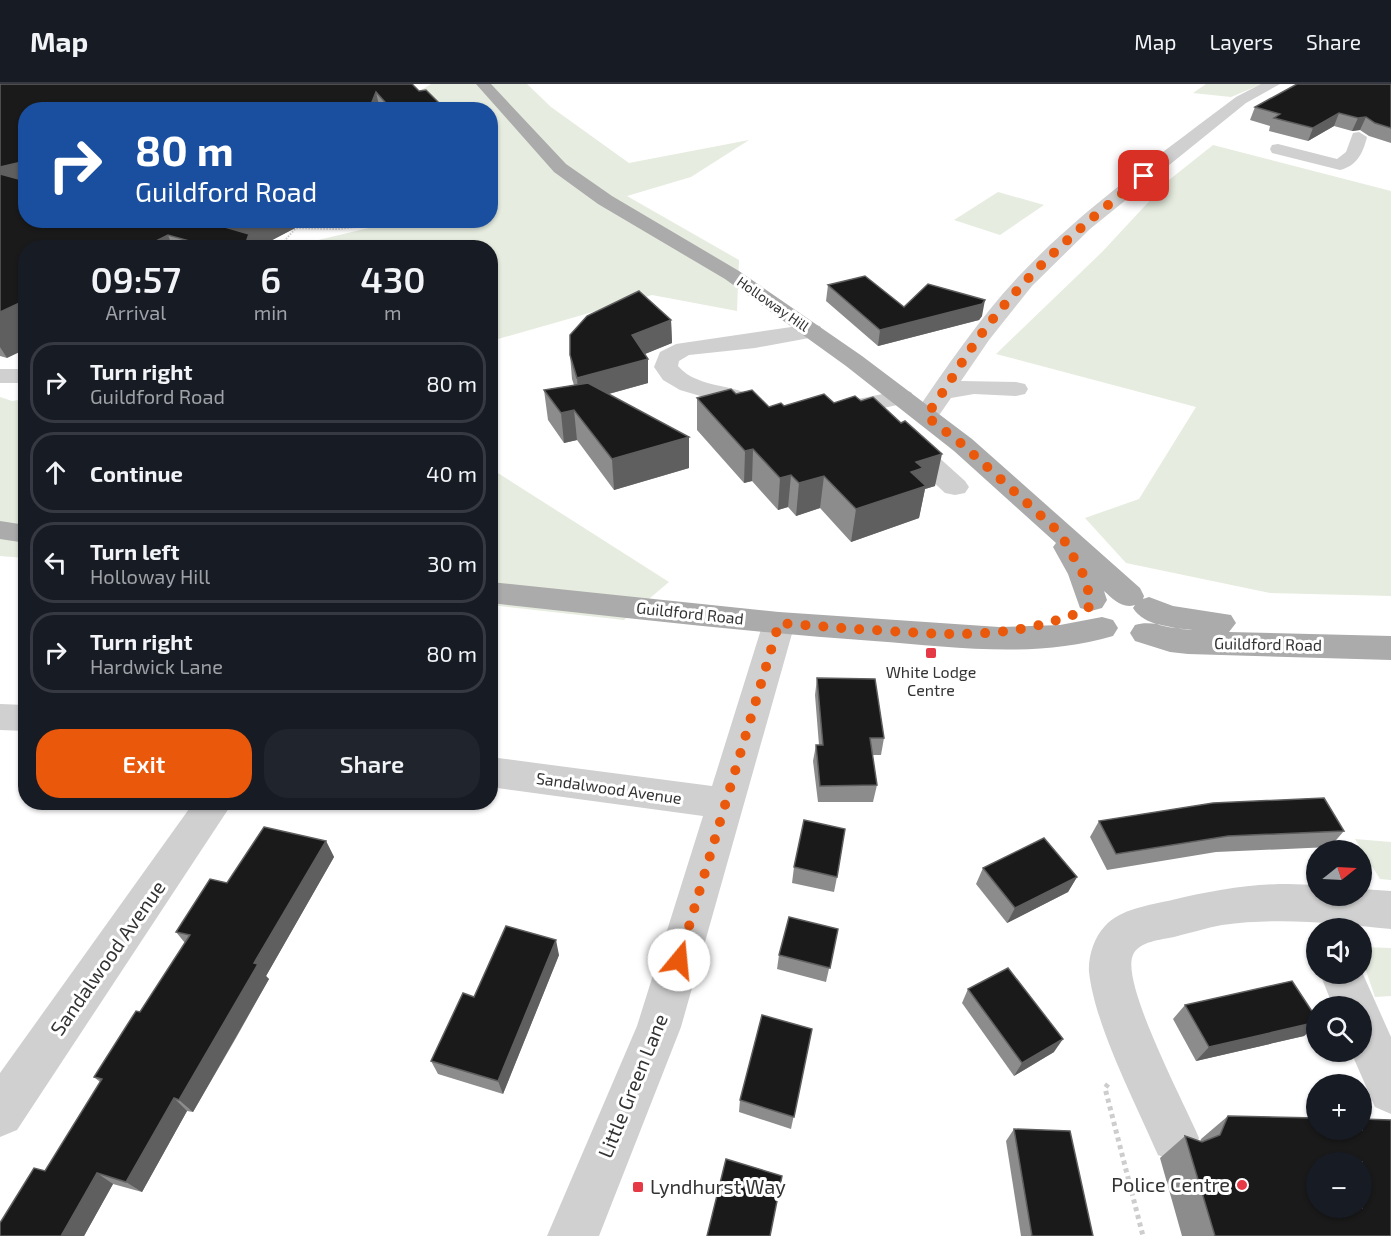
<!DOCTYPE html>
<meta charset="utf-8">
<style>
:root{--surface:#171b24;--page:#20242c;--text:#f1f3f6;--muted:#9ea1a6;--line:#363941;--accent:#ea580c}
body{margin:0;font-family:"Exo 2",sans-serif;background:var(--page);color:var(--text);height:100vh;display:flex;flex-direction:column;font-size:22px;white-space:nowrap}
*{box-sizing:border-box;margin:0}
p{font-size:20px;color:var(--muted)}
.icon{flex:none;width:33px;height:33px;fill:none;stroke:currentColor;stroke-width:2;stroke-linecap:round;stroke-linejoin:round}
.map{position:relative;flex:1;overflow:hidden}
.panel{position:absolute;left:18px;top:156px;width:480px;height:570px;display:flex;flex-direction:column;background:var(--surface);border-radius:24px;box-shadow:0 2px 4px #0004}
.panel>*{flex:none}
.guide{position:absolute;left:18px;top:18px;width:480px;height:126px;border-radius:24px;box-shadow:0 2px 4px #0004;background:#1a4fa0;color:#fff;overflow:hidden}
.needle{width:39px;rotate:72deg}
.controls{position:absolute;left:1306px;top:756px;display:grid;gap:12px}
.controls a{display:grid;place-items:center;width:66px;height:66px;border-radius:50%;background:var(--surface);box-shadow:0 2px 4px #0004;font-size:30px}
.pin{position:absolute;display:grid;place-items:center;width:51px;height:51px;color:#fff;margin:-26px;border-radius:12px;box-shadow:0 3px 9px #0006}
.me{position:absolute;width:66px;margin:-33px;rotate:17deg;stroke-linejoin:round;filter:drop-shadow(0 0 4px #0008)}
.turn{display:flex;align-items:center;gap:21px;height:126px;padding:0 18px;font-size:27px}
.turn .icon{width:78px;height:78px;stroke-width:2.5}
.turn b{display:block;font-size:42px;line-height:51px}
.eta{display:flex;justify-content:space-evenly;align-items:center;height:102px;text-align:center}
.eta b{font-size:36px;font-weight:600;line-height:42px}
.cta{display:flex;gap:12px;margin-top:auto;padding:12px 18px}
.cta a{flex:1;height:69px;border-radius:24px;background:var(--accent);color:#fff;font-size:24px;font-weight:600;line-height:69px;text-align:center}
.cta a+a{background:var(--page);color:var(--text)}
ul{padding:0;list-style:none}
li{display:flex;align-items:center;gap:18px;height:81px;margin:0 12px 9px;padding:0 6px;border:3px solid var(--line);border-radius:24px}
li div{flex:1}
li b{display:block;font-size:22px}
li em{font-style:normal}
header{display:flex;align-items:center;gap:36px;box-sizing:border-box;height:84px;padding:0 30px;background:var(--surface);border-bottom:2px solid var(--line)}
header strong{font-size:28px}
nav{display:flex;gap:33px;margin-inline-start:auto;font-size:21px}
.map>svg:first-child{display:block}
.green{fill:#e6ecdf}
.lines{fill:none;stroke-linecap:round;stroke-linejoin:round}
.path-far1{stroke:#cdcdcd;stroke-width:2;stroke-dasharray:1.5 1.5;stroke-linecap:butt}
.path{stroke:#cdcdcd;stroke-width:5;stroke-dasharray:4 4;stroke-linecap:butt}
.minor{fill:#d0d0d0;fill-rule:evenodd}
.major{fill:#ababab;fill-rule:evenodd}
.wall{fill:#8c8c8c}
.shaded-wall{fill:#5f5f5f}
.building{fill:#1a1a1a;stroke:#5f5f5f;stroke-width:1.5;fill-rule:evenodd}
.route{stroke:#ea580c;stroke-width:10;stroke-dasharray:0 18}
.poi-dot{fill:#e63946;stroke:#fff;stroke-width:2}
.labels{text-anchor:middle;stroke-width:6;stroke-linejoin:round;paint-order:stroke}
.far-street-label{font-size:14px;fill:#333;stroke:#fff}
.street-label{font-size:16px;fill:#333;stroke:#fff}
.poi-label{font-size:16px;fill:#333;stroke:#fff}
.near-street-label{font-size:20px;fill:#333;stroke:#fff}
.near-poi-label{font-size:20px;fill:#333;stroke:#fff;text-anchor:end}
</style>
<header>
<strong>Map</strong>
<nav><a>Map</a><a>Layers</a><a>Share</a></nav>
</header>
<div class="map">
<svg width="1391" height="1152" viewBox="0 0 1391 1152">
<rect width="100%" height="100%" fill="#fff"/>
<g class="green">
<polygon points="431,0 527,0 551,23 629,79 749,56 691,93 627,112 739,176 737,227 652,211 491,257 490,164 310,164 310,158 398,137 490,136 490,26 437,25 410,13"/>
<polygon points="1206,0 1262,0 1231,13 1193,9"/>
<polygon points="1213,61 1391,107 1391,512 1270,509 1126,479 1085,434 1139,415 1196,323 996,270 1102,168 1169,96"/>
<polygon points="998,108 1044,121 1000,151 954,136"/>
<polygon points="0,313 12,317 25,315 25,474 0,472"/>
<polygon points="490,384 669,498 624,536 491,521"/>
<polygon points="1355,755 1391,758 1391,796 1380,795"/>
<polygon points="1362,863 1391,864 1391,912 1375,913 1362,875"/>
</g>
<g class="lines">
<g class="path-far1">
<polyline points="296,136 289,144 338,145 371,141 370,136"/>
<polyline points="278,164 296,144"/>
</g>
<polyline class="path" points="1108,1000 1105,1004 1143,1152"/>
<g class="minor">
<path d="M1261 0H1280L1246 19 1090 145 1032 202 989 256 961 297 1016 298 1025 300 1028 305 1025 310 1016 312 974 310 951 314 935 337 926 340 917 337 913 332C946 284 978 236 1018 193 1082 125 1161 70 1236 13Z"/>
<path d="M1359 48 1367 53C1363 69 1357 82 1340 86L1272 69 1270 65 1272 61 1278 60 1337 75 1346 68 1353 49Z"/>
<path d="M812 240 820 242 823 247 820 252 755 264 689 271 679 277 678 282C701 309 748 296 769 326L765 331 756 334 747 331 731 321 680 306 663 296 654 283 660 268 676 260Z"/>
<rect x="0" y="285" width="26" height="14"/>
<polygon points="902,306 911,308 914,313 911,318 833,335 824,332 820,327 824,322"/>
<polygon points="906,350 915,352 965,397 969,403 965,409 955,411 945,409 897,364 893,358 897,352"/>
<polygon points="779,528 790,531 795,539 681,943 599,1152 547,1152 637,942 703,732 490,703 490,673 712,702 763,539 768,531"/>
<polygon points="0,620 26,621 26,647 0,646"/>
<polygon points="194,718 233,718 17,1046 0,1053 0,989"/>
<path d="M1288 800 1317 801V812H1362V805L1391 807V845C1335 839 1279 833 1222 841 1206 844 1190 849 1174 853 1161 856 1139 857 1133 871 1120 899 1186 1022 1199 1054L1192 1071 1175 1078 1158 1071C1136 1020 1095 942 1089 888 1088 873 1094 853 1105 842 1120 825 1150 821 1172 816 1211 807 1248 800 1288 800Z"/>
<polygon points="1362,888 1391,953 1391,1030 1375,1023 1351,968 1362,968 1362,922 1333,922 1320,890"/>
</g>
<g class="major">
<path d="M476 0H491L566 80 612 112 739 187 862 272 972 355 1140 504 1144 512 1143 515 1149 513 1173 522 1231 531 1236 539 1229 548 1391 552V576L1188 570 1170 568 1135 557 1130 549 1135 541C1153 535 1173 546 1193 546 1173 544 1144 542 1133 524L1135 521C1122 525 1113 515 1104 507L1107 516 1102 524 1091 527 1080 524 1068 490 1053 463 1056 459 954 367 846 282 725 195 598 120 554 88Z"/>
<polygon points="0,437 26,441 26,459 0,455"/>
<path d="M490 498 779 528 999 543 1060 541 1102 533 1113 536 1118 544 1113 552C1035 575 955 563 874 557 746 548 618 533 490 519Z"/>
</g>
</g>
<g class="wall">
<polygon points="0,0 419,7 446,26 26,26 26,136 348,136 347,140 299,142 257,164 26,164 7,274 0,272"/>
<polygon points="1391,0 1391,59 1369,52 1360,46 1352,47 1334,42 1308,57 1269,47 1270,42 1250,36 1255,23"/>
<polygon points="828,201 904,223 982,232 979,236 878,262 826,217"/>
<polygon points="671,236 672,259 644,270 648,275 648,299 609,310 689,384 614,406 577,356 564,359 548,336 544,306 574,301 572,295 570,271"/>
<polygon points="736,310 769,323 784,322 935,402 925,405 919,434 851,458 820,424 796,432 788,423 778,426 752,397 744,399 697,346 697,314"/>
<polygon points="817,594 884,654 881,671 872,671 877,701 873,718 818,718 813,677 816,661 819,661 815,611"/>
<polygon points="1099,737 1344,747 1330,763 1216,768 1107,786 1090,753"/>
<polygon points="326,757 334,773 266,892 269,895 236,954 193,1028 187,1027 142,1108 113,1100 84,1152 0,1152 45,1087 100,998 94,993 140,928 185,859 176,848 227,799"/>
<polygon points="794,783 837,793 834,808 792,799"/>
<polygon points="983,784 1077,793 1068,808 1007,839 976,800"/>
<polygon points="838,845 826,898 777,885 779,871"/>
<polygon points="559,871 503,1010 438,990 431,977 474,913"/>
<polygon points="968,905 1054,968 1014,992 962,919"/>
<polygon points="1185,921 1317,935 1317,940 1304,952 1196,977 1173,935"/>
<polygon points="812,945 791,1045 739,1028 740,1016"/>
<polygon points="1228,1032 1391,1152 1182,1152 1160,1074 1185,1052 1200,1058 1201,1055"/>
<polygon points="1014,1045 1093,1152 1021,1152 1006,1057"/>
</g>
<g class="shaded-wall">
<polygon points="376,8 380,26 361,26"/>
<polygon points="1339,29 1334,42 1308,57 1313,44"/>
<polygon points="1366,33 1360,46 1352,47 1358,34"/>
<polygon points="26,77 26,116 0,111 0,83"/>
<polygon points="227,136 297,136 299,142 257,164 226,164 218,141"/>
<polygon points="168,151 173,164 142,164"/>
<polygon points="26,216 26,265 7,274 0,263 0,228"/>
<polygon points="985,216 982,232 979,236 878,262 880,246"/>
<polygon points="671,236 672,259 633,275 632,251"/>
<polygon points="648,275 648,299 579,318 577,294"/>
<polygon points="574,326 577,356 564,359 561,329"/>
<polygon points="689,353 689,384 614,406 612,375"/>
<polygon points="753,365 752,397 744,399 745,367"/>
<polygon points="942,370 935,402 925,405 919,434 851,458 856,425 911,388 916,378"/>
<polygon points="791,391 788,423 778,426 780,394"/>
<polygon points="824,392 820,424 796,432 799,399"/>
<polygon points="326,757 334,773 266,892 269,895 193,1028 179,1016 254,879"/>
<polygon points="1077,793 1068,808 1007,839 1015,824"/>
<polygon points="556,856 559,871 503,1010 498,997"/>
<polygon points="1317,938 1317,940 1304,952 1196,977 1209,963"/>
<polygon points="1063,955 1054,968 1014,992 1022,979"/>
<polygon points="174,1014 187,1027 142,1108 126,1098"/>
<polygon points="97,1089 113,1100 84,1152 61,1152"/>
</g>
<g class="building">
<polygon points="0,0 412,0 419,7 426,6 446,26 392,26 376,8 370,23 361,26 26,26 26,77 0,83"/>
<polygon points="1297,0 1391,0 1391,44 1375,39 1366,33 1358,34 1339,29 1313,44 1274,34 1280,30 1255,23"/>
<polygon points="0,90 26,97 26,136 227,136 218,141 249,150 244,164 214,164 168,151 142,164 26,164 26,216 0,228"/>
<polygon points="865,192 904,223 928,200 985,216 982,220 880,246 828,201"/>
<polygon points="639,207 671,236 632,251 648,275 577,294 570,271 570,251 587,232"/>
<polygon points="588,299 689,353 612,375 574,326 561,329 544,306"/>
<polygon points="731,305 736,310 752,306 769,323 781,319 784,322 824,310 834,319 855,312 861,317 873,313 901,339 905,337 942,370 916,378 923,384 911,388 926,402 856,425 824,392 799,399 791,391 780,394 753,365 745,367 697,314"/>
<polygon points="817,594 875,595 884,654 870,654 877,701 820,702 816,661 823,661"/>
<polygon points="1324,714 1344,747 1228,752 1116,770 1099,737 1213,719"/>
<polygon points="804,736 845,745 837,793 794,783"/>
<polygon points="264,743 326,757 254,879 258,880 179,1016 174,1014 126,1098 97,1089 61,1152 0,1152 0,1139 34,1084 45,1087 102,995 94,993 136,927 140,928 190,851 176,848 210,795 227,799"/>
<polygon points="1044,754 1077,793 1015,824 983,784"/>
<polygon points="789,833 838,845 830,884 779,871"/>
<polygon points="506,842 556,856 498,997 431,977 463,909 474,913"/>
<polygon points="1008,884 1063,955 1022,979 968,905"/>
<polygon points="1292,897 1317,935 1317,938 1209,963 1185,921"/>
<polygon points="762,931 812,945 794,1033 740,1016"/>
<path d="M1228 1032 1317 1034V1046H1362V1035L1391 1036V1152H1215L1185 1052 1202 1058 1220 1051ZM1317 1078H1362V1124H1317Z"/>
<polygon points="1014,1045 1070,1047 1093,1152 1032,1152"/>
<polygon points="726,1075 782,1092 770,1152 707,1152"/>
</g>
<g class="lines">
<path class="route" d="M679 876 779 539C816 542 852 545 889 547 963 552 1018 554 1088 525L1091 516 1083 490 1060 449 963 361 926 332C945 307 961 278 980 252 1025 190 1084 139 1144 92"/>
</g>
<g class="poi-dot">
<rect x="925" y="563" width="12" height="12" rx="3"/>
<circle cx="1242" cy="1101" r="6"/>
<rect x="632" y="1097" width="12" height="12" rx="3"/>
</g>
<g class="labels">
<g class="far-street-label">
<text transform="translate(773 220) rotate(35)" y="5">Holloway Hill</text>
</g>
<g class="street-label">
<text transform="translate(690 529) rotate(6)" y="6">Guildford Road</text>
<text transform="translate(1268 560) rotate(1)" y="6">Guildford Road</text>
<text transform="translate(609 704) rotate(8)" y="6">Sandalwood Avenue</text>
</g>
<g class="poi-label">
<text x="931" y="594">White Lodge<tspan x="931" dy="18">Centre</tspan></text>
</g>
<g class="near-street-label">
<text transform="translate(108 874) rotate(-55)" y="7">Sandalwood Avenue</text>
<text transform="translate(633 1002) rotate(-68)" y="7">Little Green Lane</text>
</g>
<g class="near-poi-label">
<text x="1230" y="1108">Police Centre</text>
<text x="650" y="1110" text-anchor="start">Lyndhurst Way</text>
</g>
</g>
</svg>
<div class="controls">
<a><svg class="needle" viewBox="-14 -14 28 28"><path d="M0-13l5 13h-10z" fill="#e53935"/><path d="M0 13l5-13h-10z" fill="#9ea1a6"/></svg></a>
<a><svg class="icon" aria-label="sound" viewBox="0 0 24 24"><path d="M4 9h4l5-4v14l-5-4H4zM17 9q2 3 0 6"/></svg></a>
<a><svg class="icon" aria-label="search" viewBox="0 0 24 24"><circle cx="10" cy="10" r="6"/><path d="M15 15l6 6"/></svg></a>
<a>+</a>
<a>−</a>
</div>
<div class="pin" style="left:1144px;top:92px;background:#d93025"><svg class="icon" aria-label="arrive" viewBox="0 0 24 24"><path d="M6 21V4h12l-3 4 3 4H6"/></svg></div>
<svg class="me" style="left:679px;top:876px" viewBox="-20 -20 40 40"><circle r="19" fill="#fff"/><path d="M0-13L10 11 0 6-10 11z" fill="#ea580c"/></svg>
<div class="guide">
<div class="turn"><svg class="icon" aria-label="right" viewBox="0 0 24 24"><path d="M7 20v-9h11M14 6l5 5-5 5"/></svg><div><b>80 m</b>Guildford Road</div></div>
</div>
<section class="panel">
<div class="eta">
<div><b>09:57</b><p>Arrival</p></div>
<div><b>6</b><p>min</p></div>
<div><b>430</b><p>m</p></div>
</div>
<ul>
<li><svg class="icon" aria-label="right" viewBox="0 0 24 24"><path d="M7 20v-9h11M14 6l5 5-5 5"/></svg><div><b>Turn right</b><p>Guildford Road</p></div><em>80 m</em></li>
<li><svg class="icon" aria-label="ahead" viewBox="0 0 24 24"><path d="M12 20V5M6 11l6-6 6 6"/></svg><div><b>Continue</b></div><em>40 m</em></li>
<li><svg class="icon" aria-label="left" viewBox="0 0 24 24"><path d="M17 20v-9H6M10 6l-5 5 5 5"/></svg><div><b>Turn left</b><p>Holloway Hill</p></div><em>30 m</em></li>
<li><svg class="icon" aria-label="right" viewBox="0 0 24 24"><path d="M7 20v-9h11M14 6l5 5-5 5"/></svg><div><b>Turn right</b><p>Hardwick Lane</p></div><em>80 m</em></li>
</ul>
<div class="cta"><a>Exit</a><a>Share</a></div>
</section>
</div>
